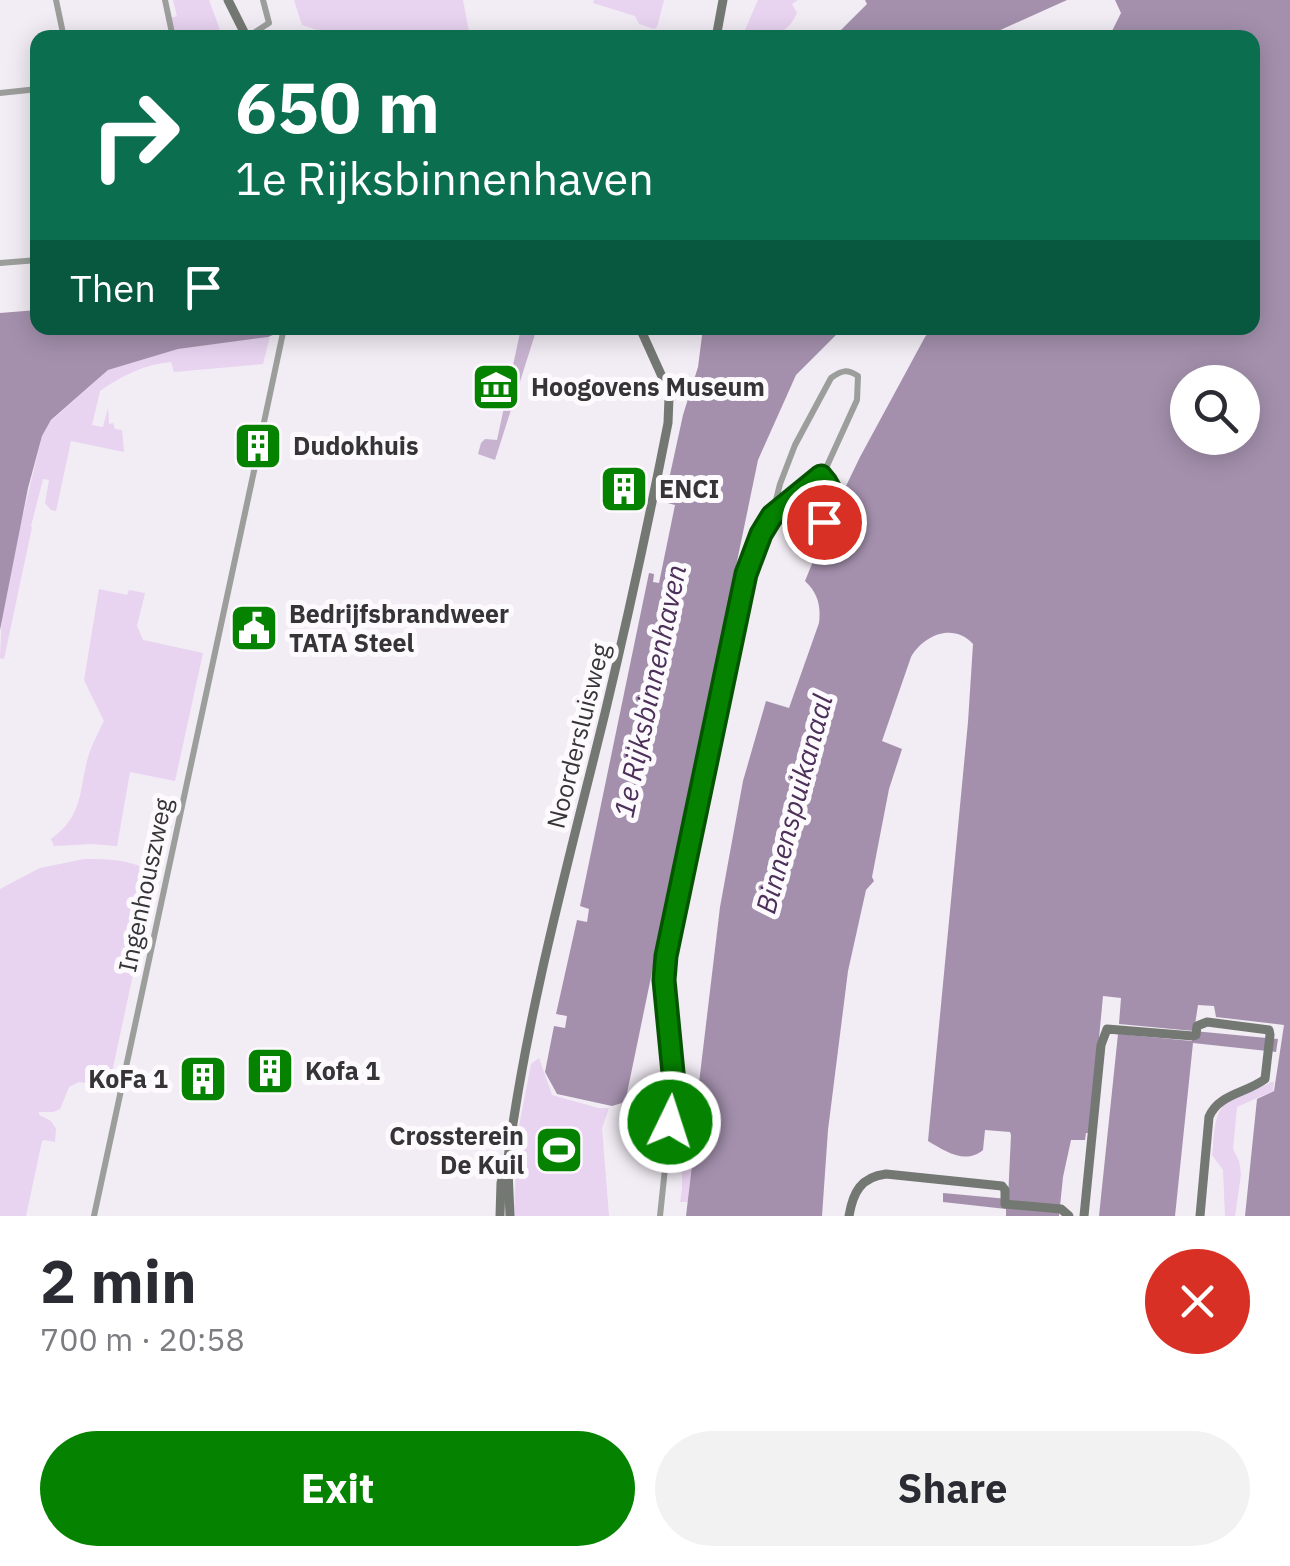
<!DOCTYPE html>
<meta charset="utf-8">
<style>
:root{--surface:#fff;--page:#f2f2f3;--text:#2b2b33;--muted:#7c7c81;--accent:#058300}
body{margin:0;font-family:"IBM Plex Sans",sans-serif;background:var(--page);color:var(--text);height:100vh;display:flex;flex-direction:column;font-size:38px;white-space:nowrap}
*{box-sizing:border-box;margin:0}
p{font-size:32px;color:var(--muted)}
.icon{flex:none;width:55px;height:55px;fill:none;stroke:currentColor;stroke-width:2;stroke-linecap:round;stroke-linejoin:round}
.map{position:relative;height:1216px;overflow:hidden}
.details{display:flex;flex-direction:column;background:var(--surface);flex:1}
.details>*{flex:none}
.guide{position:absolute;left:30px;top:30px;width:1230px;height:305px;border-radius:20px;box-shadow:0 5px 25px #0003;background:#0b6e4f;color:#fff;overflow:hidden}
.buttons{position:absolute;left:1170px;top:365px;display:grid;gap:20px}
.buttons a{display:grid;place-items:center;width:90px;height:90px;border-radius:50%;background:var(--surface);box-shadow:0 5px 25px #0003;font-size:50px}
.pin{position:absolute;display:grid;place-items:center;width:85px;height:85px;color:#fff;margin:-42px;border:5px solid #fff;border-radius:50%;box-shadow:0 2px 10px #0007}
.me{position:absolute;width:110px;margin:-55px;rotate:4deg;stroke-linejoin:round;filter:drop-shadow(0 0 8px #0008)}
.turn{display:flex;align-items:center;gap:35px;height:210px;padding:0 40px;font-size:45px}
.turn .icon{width:130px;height:130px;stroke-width:2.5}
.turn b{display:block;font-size:70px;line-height:85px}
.then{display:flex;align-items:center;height:95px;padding:0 40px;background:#0003;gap:20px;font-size:38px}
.round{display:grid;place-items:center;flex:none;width:105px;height:105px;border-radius:52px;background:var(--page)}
.summary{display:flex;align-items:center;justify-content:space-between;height:170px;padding:0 40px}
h1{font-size:60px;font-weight:700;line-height:75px}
.action{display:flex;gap:20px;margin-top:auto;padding:20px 40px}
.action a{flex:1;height:115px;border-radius:60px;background:var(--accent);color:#fff;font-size:40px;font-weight:700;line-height:115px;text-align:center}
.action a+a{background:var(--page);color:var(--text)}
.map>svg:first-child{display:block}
.green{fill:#e8d3f0}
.forest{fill:#c7b3d0}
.water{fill:#a490ad;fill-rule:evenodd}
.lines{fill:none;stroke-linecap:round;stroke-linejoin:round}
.street{stroke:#9b9e9b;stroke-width:6}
.secondary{stroke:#747873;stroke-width:9}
.route-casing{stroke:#035500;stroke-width:25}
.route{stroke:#058300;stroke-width:18}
.labels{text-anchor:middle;stroke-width:10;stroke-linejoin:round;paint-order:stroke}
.poi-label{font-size:25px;font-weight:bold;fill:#363437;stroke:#fdfafe;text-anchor:start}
.street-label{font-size:25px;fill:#363437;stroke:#fdfafe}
.water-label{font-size:28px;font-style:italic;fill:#4d3059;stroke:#fdfafe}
</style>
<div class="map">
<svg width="1290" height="1216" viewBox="0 0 1290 1216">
<rect width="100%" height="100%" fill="#f2ecf4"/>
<g class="green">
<polygon points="173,0 209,0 220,30 207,37 176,37 171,18 177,16"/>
<polygon points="294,0 463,0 470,37 338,37 302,25"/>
<polygon points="594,0 664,0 657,27 654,29 639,24 635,16 593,3"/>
<path d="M758 0H798L792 4 797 13C785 39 767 38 742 37Z"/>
<path d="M270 336 263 364 174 372 171 362C145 364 121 376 100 391L92 425 103 427 108 408 109 424 113 423 115 429 122 430 124 452 71 441 56 511 51 510 45 503 49 480 43 479 31 526 32 527 4 659 0 658 2 610 20 527 42 436 51 421 108 370 178 349Z"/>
<path d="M99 589 127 595 129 590 145 593 137 626 143 640 203 653 175 781 130 772 117 846 93 844 54 846 51 839C86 814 78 787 90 751 94 741 99 731 104 721L84 680Z"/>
<path d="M84 859C108 859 138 859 156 877 156 887 155 902 149 912 139 931 130 926 142 950L135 965 109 1086 79 1082 69 1087 60 1109 53 1112H39V1115L51 1121 56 1129 55 1142 45 1140 42 1141 26 1216H0V889L40 868Z"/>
<polygon points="539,1058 552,1095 598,1108 609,1108 602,1128 609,1216 514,1216 517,1137 531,1064"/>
<path d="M1271 1082H1274L1273 1091 1237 1107 1233 1149 1239 1161 1241 1174 1235 1216H1225L1223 1170 1212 1155C1214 1143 1213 1127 1218 1115 1224 1096 1256 1092 1271 1082Z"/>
<polygon points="701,1090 688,1202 680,1202 682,1189 682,1151 694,1091"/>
</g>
<polygon class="forest" points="521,328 537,328 495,460 478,454 481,443 485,439 497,440"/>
<g class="water">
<polygon points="865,0 1067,0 985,37 834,37 867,4"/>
<path d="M1115 0H1290V1216H1245L1257 1099 1274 1091 1284 1025 1216 1017 1214 1006 1198 1005 1194 1031 1278 1039 1276 1052 1193 1043 1175 1216H1099L1118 1034 1192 1041 1194 1031 1119 1024 1121 998 1103 996 1090 1133H1086L1085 1140H1071L1063 1177 1059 1216H1006V1209L943 1202V1193L1008 1199 1011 1135 1010 1132 985 1130 983 1150C965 1165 945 1151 928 1141L968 722 973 644C954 622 923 635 911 657L882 741 902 749 889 789 872 877 874 881 866 890 848 971 828 1130 822 1216H686L701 1090 699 1083 720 907 743 781 766 701 789 708 819 623C821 606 818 593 805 581L832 515 860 457 925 337 932 328H1252V38L1109 37 1121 13ZM1188 382H1242V438H1188Z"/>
<polygon points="37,310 38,328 290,328 268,337 178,349 108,370 51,420 42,436 28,488 0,630 0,313"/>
<polygon points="703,328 843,328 796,375 758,460 626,1098 622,1103 612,1106 557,1094 545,1072 554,1026 565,1028 567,1016 556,1014 577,920 587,922 589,909 580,906 649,573 654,574 653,582 659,583 675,505 664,502 683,415 698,367"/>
</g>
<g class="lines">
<g class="street">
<polyline points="56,0 64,38"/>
<polyline points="165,0 173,38"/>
<polyline points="246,38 269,23 263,0"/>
<polyline points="0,93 38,89"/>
<polyline points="0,263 38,260"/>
<polyline points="260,441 284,328"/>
<path d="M821 476C836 492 833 503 824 522"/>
<polyline points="94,1216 257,457"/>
<path d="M660 1216 674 1083 664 980 666 957 685 877 747 575 761 534 772 516 780 484 795 445 831 378C842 370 847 369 858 376L857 400 826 468 821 476 772 516"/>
</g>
<g class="secondary">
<polyline points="228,0 247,38"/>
<polyline points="716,38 723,0"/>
<polyline points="508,1170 510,1216"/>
<path d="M500 1216 501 1183 508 1158C528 1007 569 860 605 713 628 617 649 520 668 423L669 398 664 381 640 328"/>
<path d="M849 1216C853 1192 861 1177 886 1174L1002 1186 1005 1190V1204L1061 1209 1069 1216"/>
<path d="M1084 1216 1101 1045 1107 1029 1193 1036 1196 1035 1197 1026 1207 1022 1269 1030 1270 1035 1265 1079C1247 1093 1218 1094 1209 1117L1200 1216"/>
</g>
</g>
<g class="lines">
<g class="route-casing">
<path id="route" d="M670 1122 674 1083 664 980 666 956 746 574 761 534 772 516 821 476C836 492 833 503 824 522"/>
</g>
<use href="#route" class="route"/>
</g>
<defs>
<g id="museum-square" transform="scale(2.5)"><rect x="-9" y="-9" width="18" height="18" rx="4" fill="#058300" stroke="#fdfafe"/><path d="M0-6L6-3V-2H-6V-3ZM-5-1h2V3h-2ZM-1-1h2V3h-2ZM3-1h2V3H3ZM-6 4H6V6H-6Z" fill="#fff"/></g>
<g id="building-square" transform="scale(2.5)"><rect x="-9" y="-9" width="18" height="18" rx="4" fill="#058300" stroke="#fdfafe"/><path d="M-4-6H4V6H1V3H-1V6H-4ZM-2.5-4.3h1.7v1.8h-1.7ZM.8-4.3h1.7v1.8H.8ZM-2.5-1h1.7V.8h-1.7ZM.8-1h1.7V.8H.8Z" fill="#fff"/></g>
<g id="civic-square" transform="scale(2.5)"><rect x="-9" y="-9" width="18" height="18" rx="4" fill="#058300" stroke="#fdfafe"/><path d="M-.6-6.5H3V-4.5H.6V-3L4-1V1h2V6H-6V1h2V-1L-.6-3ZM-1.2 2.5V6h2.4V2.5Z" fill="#fff"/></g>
<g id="stadium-square" transform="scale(2.5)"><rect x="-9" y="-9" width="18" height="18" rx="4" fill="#058300" stroke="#fdfafe"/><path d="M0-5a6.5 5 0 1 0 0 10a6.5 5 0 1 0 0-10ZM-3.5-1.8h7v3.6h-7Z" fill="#fff"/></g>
</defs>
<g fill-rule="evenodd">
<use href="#museum-square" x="496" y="387"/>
<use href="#building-square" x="258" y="446"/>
<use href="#building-square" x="624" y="489"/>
<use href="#civic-square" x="254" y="628"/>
<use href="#building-square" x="270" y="1071"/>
<use href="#building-square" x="203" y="1079"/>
<use href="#stadium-square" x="559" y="1150"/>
</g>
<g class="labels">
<g class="poi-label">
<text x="531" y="396">Hoogovens Museum</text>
<text x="293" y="455">Dudokhuis</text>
<text x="659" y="498">ENCI</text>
<text x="289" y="623">Bedrijfsbrandweer<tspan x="289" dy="29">TATA Steel</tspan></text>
<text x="305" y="1080">Kofa 1</text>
<text x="168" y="1088" text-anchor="end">KoFa 1</text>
<text x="524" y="1145" text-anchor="end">Crossterein<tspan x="524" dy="29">De Kuil</tspan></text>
</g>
<g class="street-label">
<text transform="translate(578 736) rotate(-76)" y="9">Noordersluisweg</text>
<text transform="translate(145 885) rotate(-78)" y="9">Ingenhouszweg</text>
</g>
<g class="water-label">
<text transform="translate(650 691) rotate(-78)" y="10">1e Rijksbinnenhaven</text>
<text transform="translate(794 804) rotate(-75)" y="10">Binnenspuikanaal</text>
</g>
</g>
</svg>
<div class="buttons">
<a><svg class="icon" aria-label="search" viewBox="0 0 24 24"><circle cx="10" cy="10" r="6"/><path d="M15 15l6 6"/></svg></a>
</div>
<div class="pin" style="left:824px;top:522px;background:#d93025"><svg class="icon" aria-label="arrive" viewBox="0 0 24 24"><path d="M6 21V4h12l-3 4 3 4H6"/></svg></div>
<svg class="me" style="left:670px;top:1122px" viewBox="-20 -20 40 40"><circle r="17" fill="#058300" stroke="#fff" stroke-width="3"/><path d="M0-11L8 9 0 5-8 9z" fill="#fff"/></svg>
<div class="guide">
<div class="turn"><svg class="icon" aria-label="right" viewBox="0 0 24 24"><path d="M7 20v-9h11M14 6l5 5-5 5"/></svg><div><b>650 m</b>1e Rijksbinnenhaven</div></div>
<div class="then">Then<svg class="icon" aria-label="arrive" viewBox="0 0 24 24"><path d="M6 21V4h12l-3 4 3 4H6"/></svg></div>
</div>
</div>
<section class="details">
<div class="summary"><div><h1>2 min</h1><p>700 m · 20:58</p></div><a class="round" style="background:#d93025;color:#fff"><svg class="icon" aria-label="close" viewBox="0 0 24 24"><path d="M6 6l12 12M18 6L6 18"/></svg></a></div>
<div class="action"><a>Exit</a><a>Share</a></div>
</section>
